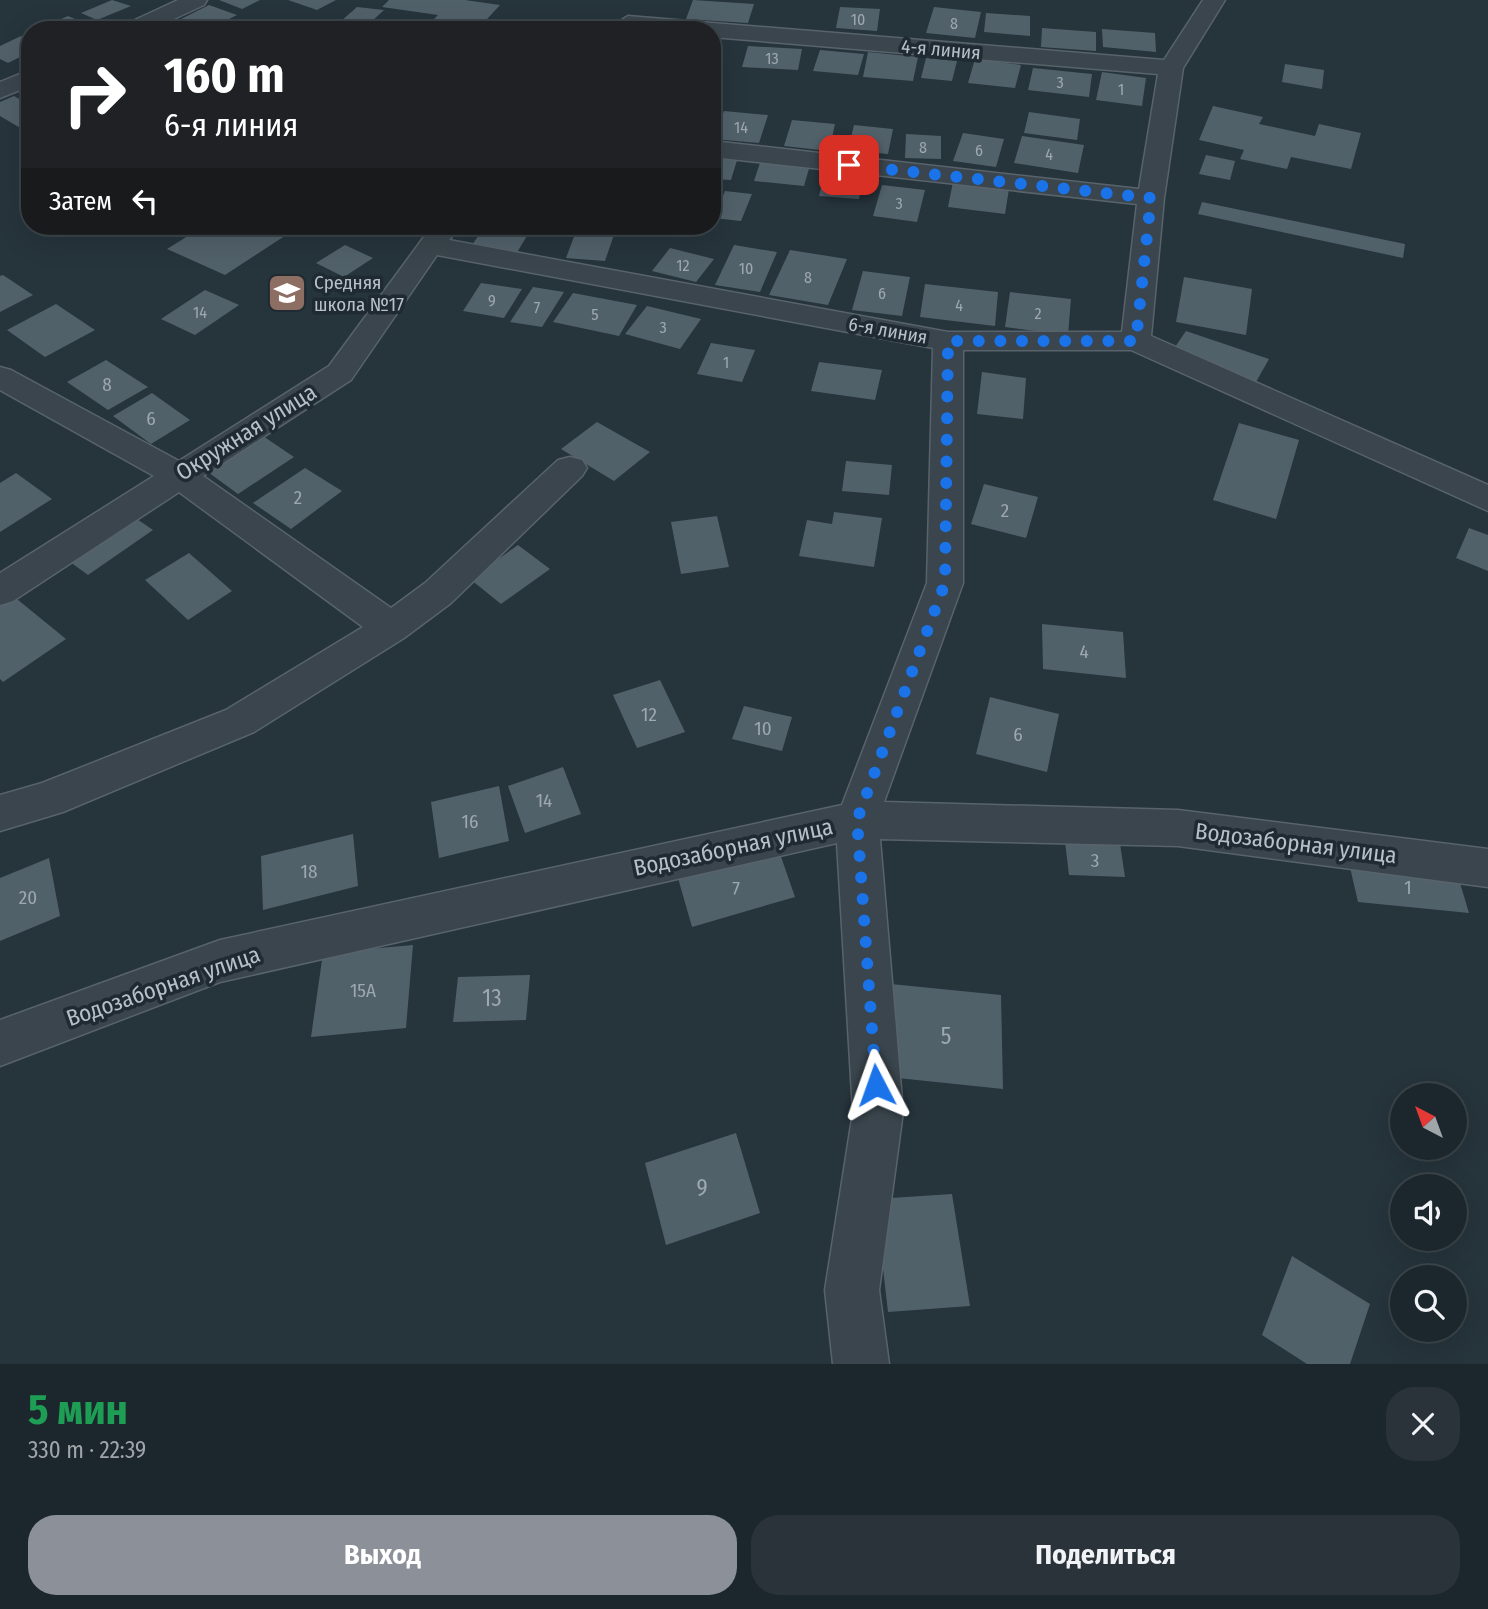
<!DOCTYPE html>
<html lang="ru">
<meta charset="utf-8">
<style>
:root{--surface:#1c272d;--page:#293339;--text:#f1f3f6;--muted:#a0a5aa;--line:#3a4449;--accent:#8c9099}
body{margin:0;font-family:"Fira Sans Condensed",sans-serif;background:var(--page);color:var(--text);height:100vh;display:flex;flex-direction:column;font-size:26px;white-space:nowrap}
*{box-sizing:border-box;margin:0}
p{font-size:23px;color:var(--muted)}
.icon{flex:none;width:38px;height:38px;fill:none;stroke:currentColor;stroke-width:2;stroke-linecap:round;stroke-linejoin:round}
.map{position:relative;height:1364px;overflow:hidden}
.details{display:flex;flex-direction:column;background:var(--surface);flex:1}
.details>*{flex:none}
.banner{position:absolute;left:21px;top:21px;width:700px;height:214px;border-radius:28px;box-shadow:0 7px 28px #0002,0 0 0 2px var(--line);background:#202124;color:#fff;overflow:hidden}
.needle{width:46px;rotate:319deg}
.tools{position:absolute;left:1390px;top:1083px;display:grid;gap:14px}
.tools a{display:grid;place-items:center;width:77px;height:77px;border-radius:50%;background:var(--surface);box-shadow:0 7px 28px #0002,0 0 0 2px var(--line);font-size:35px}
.pin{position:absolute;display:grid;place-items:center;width:60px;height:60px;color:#fff;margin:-30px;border-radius:14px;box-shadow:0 4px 10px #0006}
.me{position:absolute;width:77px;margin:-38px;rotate:356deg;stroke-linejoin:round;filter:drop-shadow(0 0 5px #0008)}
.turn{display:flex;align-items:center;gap:24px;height:147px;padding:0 28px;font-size:32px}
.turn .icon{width:91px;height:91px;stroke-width:2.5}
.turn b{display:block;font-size:49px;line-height:60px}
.then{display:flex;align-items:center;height:66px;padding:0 28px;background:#0003;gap:14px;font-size:26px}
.round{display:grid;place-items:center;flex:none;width:74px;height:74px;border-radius:28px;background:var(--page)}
.summary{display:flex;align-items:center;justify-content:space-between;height:119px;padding:0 28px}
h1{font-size:42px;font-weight:700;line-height:52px;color:#1e9e55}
.cta{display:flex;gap:14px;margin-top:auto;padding:14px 28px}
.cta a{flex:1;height:80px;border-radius:28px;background:var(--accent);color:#fff;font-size:28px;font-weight:700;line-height:80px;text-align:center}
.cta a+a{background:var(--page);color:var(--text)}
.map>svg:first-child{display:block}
.building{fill:#51616a}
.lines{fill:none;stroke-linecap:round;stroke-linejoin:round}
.minor-casing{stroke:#58636b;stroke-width:3}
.minor{fill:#3a454d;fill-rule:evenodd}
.route{stroke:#1a73e8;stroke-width:12;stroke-dasharray:0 21.6}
.labels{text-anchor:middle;stroke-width:7;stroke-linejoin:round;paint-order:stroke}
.far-number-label{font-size:16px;fill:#9da8b0}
.far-street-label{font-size:19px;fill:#b6c0c8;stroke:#1f2a32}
.far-poi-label{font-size:19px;fill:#b6c0c8;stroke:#1f2a32;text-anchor:start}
.number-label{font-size:19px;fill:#9da8b0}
.street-label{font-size:23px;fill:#b6c0c8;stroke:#1f2a32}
.near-number-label{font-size:23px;fill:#9da8b0}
</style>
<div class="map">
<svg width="1488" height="1364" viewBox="0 0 1488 1364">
<rect width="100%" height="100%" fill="#26343c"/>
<g class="building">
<polygon points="112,0 131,6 97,20 81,13"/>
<polygon points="219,0 260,0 242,9"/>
<polygon points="288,0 336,0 317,10"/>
<polygon points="389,0 465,0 500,5 477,30 423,30 438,15 382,7"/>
<polygon points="693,0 754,4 748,23 686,19"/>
<polygon points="209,5 237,15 208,30 179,20"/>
<polygon points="357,7 384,10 371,22 414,30 331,30"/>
<polygon points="840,7 880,9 877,31 836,28"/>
<polygon points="934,7 981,12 975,38 926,33"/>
<polygon points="986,13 1030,16 1030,36 984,32"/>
<polygon points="68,16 89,25 78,30 36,30"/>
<polygon points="1042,28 1096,32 1096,51 1041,47"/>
<polygon points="1102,29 1155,33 1156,52 1103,47"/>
<polygon points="21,36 30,40 30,52 8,63 0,59 0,46"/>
<polygon points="712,43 722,43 717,65 712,65"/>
<polygon points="748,46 802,49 798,70 742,67"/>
<polygon points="820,50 864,54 858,75 813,71"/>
<polygon points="868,52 918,57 913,81 863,77"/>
<polygon points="926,58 957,61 952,81 921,78"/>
<polygon points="975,59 1021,65 1015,88 968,83"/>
<polygon points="1285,64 1324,70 1322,89 1282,82"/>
<polygon points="1033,68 1092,74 1089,97 1028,90"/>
<polygon points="1102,72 1146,78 1142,106 1096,100"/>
<polygon points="14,96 30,105 30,125 22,129 0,116 0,102"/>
<polygon points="1213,106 1263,117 1259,124 1315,136 1319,124 1361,133 1351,169 1291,157 1287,169 1240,159 1244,150 1199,140"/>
<polygon points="724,111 768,115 759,143 713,139"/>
<polygon points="1029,112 1080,119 1077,140 1024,133"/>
<polygon points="792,120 835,124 829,151 784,146"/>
<polygon points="854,125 893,129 888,154 848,150"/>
<polygon points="963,133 1004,139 996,167 953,161"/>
<polygon points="906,134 941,136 941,159 905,158"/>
<polygon points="1022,136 1084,145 1078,173 1014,163"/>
<polygon points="712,155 738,157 731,180 712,179"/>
<polygon points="1206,155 1235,161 1230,180 1199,174"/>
<polygon points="761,160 810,165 804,186 754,181"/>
<polygon points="826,167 865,171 859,199 819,196"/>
<polygon points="953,182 1009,189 1005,214 948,207"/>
<polygon points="882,185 925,190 917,222 873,216"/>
<polygon points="725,191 752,194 741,221 713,218"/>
<polygon points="1202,202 1405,244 1403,258 1198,214"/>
<polygon points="204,226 300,226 225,275 167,249"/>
<polygon points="485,226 533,226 516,254 470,248"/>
<polygon points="578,226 617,226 605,261 566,258"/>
<polygon points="345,245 373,258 344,277 316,263"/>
<polygon points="734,245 777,252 760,292 715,285"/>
<polygon points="670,248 714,259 696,282 652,271"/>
<polygon points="790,250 847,259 828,305 769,295"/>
<polygon points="863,271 910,277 902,316 852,310"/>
<polygon points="3,275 33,295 0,312 0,276"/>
<polygon points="1184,277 1252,289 1246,335 1176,322"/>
<polygon points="481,283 522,289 504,318 463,311"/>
<polygon points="925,284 998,292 995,326 920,317"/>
<polygon points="533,287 564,292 542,327 510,322"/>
<polygon points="205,290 239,305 195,335 161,319"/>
<polygon points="1010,292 1071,299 1068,335 1005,327"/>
<polygon points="573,293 637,305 619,336 553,322"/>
<polygon points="56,304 95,330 45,357 7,330"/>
<polygon points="647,306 701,319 680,349 625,334"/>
<polygon points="1186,331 1269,359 1256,382 1171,353"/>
<polygon points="711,343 755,350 742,382 697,374"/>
<polygon points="106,360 148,387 108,410 67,382"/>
<polygon points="819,362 882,370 875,400 811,391"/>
<polygon points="982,372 1026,378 1023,419 977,414"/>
<polygon points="152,393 190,420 151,444 113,416"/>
<polygon points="597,422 650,452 614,481 561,449"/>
<polygon points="1239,423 1299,440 1276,519 1213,500"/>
<polygon points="260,434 294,457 238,494 205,470"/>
<polygon points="846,461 892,465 889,495 842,491"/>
<polygon points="305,468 342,491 291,529 253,503"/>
<polygon points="16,473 52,499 0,532 0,483"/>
<polygon points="984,484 1038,497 1026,538 971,524"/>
<polygon points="834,512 882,518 874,567 799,556 807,520 832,524"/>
<polygon points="131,515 153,530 88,575 66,559"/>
<polygon points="717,516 729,567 681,574 671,522"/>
<polygon points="1469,528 1488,535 1488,571 1456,558"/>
<polygon points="518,545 550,569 501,604 470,579"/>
<polygon points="189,553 232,591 188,620 145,580"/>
<polygon points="12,595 66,639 3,682 0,679 0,603"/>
<polygon points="1042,624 1123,632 1126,678 1043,669"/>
<polygon points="660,680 685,732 637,748 613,695"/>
<polygon points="990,697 1059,714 1047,772 976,754"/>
<polygon points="744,706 792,717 782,751 732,739"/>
<polygon points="563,767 581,814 525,833 508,786"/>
<polygon points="499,786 509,841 439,858 431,802"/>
<polygon points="353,834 358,886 263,910 261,856"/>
<polygon points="1065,842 1120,844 1125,877 1069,875"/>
<polygon points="779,851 795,897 692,927 678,878"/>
<polygon points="49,858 60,916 0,941 0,878"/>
<polygon points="1349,863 1457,873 1469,913 1358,902"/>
<polygon points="413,945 406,1028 311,1037 323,953"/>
<polygon points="530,975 526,1020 453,1022 458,977"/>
<polygon points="891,984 1001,995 1003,1089 888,1077"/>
<polygon points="736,1133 760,1213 666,1245 645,1163"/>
<polygon points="952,1194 970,1306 888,1312 875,1199"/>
<polygon points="1292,1256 1370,1304 1350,1364 1307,1364 1262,1335"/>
</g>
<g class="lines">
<g class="minor-casing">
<g id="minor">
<polygon points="178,0 207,0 204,5 150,30 121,30 124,25"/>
<polygon points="1203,0 1225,0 1183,68 1164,198 1151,336 1488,485 1488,511 1131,350 963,350 963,583 884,802 1178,810 1488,849 1488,887 1178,846 880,839 903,1112 879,1290 889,1364 833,1364 825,1290 853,1112 837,843 220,982 0,1066 0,1020 220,940 842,805 927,583 933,348 437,255 351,380 203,476 391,608 425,583 558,460 570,457 582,460 587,468 582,476 451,603 404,638 254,732 63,812 0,831 0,795 42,783 226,710 363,627 179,492 13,601 0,605 0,573 154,476 0,390 0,367 11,370 179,461 329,366 432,226 460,226 449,240 948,332 1122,332 1137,204 712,157 712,141 1139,189 1158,74 712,37 712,30 628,30 617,23 628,16 1164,60"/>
<polygon points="30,70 30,86 0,98 0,82"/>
</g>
</g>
<use href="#minor" class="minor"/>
</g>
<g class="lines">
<polyline class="route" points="849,165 1151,198 1136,341 948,341 945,583 857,820 876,1085"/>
</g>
<defs>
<g id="school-square" transform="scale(2.0125)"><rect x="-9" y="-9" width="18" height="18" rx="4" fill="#8d6e63" stroke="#1f2a32"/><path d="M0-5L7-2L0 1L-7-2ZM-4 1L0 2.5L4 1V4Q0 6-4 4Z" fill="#fff"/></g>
</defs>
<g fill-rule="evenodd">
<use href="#school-square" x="287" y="293"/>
</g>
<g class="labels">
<g class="far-number-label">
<text x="858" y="25">10</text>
<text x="954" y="29">8</text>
<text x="772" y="64">13</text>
<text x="1060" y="88">3</text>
<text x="1121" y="95">1</text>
<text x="741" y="133">14</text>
<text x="923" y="153">8</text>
<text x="979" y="156">6</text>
<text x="1049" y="160">4</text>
<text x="899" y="209">3</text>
<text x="683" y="271">12</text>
<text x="746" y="274">10</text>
<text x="808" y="283">8</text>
<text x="882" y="299">6</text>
<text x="492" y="306">9</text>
<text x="959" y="311">4</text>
<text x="537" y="313">7</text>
<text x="200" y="318">14</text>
<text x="1038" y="319">2</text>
<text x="595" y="320">5</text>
<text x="663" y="333">3</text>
<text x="726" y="368">1</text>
</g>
<g class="far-street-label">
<text transform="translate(941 49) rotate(5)" y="7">4-я линия</text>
<text transform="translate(888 330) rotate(10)" y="7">6-я линия</text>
</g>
<g class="far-poi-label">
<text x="314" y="289">Средняя<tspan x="314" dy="22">школа №17</tspan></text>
</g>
<g class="number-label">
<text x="107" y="391">8</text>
<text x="151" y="425">6</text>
<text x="298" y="504">2</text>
<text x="1005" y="517">2</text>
<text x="1084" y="658">4</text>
<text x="649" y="721">12</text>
<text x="763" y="735">10</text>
<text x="1018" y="741">6</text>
<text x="544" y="807">14</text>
<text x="470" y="828">16</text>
<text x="1095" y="867">3</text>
<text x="309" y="878">18</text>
<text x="1408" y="894">1</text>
<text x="736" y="895">7</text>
<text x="28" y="904">20</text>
<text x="363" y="997">15А</text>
</g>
<g class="street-label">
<text transform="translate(246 432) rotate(-32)" y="8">Окружная улица</text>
<text transform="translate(1296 843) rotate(7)" y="8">Водозаборная улица</text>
<text transform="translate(733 847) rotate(-12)" y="8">Водозаборная улица</text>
<text transform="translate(163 986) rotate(-19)" y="8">Водозаборная улица</text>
</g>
<g class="near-number-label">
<text x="492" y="1006">13</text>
<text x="946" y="1044">5</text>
<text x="702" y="1196">9</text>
</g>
</g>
</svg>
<div class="tools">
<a><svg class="needle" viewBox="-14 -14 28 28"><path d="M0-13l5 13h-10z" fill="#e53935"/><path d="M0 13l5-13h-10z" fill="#a0a5aa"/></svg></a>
<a><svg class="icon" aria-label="sound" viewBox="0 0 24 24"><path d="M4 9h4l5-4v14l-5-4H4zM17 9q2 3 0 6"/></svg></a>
<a><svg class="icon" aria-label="search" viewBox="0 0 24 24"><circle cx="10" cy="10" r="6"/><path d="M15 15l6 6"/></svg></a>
</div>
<div class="pin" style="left:849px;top:165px;background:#d93025"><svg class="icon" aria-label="arrive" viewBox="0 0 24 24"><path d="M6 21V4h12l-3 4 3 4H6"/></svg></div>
<svg class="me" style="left:876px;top:1085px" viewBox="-20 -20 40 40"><path d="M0-17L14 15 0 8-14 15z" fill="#1a73e8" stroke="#fff" stroke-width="4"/></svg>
<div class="banner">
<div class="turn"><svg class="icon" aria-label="right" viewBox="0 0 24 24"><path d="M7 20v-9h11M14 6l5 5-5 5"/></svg><div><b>160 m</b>6-я линия</div></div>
<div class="then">Затем<svg class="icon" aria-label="left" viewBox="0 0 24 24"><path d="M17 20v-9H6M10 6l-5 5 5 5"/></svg></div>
</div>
</div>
<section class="details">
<div class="summary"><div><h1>5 мин</h1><p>330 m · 22:39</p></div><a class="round"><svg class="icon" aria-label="close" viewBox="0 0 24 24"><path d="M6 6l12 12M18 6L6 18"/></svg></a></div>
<div class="cta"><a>Выход</a><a>Поделиться</a></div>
</section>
